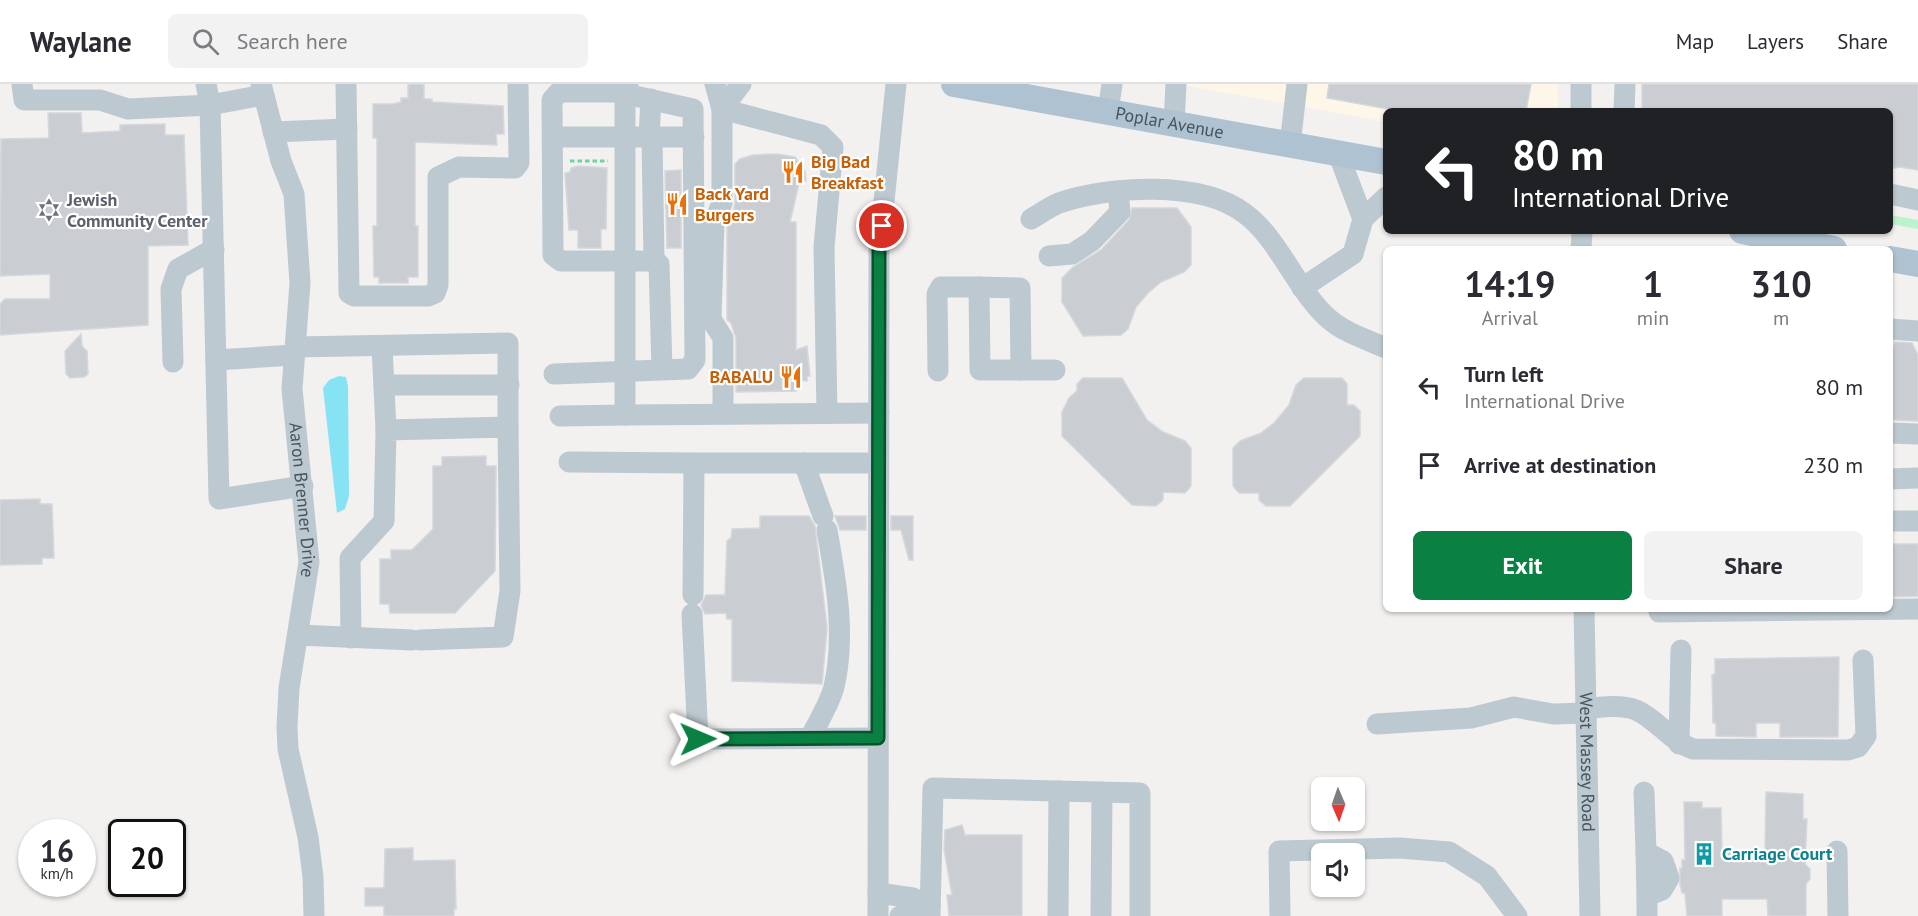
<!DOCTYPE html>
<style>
:root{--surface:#fff;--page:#f2f2f3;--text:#2b2b33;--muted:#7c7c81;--line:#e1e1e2;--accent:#0b8043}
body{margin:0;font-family:"PT Sans",sans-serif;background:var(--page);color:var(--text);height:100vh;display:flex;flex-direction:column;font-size:22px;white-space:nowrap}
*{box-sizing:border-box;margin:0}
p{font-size:20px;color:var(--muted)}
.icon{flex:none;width:33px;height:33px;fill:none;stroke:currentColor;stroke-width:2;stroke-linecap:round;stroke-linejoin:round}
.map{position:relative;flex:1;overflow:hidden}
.sheet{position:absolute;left:1383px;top:162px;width:510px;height:366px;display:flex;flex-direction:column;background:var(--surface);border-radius:9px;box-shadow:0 2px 4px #0004}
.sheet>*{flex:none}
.guide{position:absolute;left:1383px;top:24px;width:510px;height:126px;border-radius:9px;box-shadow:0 2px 4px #0004;background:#202124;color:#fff;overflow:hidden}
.needle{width:39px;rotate:178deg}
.fabs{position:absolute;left:1311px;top:693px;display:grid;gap:12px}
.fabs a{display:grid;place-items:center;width:54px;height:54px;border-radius:9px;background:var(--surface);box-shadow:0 2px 4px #0004;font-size:30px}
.speed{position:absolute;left:18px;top:735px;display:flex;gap:12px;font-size:30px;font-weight:700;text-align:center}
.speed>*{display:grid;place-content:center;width:78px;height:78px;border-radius:50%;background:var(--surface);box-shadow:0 2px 4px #0004;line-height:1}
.speed small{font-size:15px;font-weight:400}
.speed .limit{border:3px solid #111;border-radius:9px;background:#fff;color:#111}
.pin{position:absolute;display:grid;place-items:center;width:51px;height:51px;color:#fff;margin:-26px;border:3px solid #fff;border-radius:50%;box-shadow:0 2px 6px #0007}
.me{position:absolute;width:66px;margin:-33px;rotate:89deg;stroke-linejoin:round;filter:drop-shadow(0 0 4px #0008)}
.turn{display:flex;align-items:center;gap:21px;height:126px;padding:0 30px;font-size:27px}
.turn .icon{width:78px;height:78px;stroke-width:2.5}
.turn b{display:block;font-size:42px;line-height:51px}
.eta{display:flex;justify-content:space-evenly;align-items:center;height:102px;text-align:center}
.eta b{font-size:36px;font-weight:700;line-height:42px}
.action{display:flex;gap:12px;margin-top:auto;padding:12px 30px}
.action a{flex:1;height:69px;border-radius:9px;background:var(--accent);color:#fff;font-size:24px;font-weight:700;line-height:69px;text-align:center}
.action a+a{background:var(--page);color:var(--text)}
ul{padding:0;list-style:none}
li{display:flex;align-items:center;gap:18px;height:78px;padding:0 30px}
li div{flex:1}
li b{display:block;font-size:22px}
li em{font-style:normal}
header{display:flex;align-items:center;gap:36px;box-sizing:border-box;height:84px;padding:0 30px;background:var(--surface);border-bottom:2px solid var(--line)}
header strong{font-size:28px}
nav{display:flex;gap:33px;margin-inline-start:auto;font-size:21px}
.search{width:420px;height:54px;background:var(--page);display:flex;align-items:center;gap:15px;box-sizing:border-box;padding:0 21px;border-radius:9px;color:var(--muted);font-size:22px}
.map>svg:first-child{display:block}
.commercial{fill:#fef6e9}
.green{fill:#bcf3ce}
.water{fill:#86e3f3}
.building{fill:#caced3;stroke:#d4d7dc;stroke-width:1.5}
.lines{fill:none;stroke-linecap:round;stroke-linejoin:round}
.path{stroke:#71d49d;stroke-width:3;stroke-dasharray:4.5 3;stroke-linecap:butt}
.minor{stroke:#bdc9d0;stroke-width:21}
.major{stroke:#aec2d1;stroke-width:26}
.route-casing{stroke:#07532c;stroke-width:15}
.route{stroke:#0b8043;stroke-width:10}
.labels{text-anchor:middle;stroke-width:4.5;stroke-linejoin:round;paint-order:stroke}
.street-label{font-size:18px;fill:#46555f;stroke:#fff}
.food-label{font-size:18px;font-weight:bold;fill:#c56008;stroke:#fff;text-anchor:start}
.worship-label{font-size:18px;font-weight:bold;fill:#5b616d;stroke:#fff;text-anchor:start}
.culture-label{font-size:18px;font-weight:bold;fill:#0d838f;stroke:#fff;text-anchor:start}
</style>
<header>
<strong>Waylane</strong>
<div class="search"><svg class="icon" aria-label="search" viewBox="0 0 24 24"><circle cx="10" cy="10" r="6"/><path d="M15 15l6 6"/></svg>Search here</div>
<nav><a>Map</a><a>Layers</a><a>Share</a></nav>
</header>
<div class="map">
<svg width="1918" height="832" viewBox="0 0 1918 832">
<rect width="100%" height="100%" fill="#f3f0f0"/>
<polygon class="commercial" points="1178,0 1557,0 1558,21 1556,27 1386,27 1386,38"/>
<polygon class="green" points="1890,131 1918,136 1918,145 1890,140"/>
<polygon class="water" points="339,292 346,293 348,302 349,412 345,425 337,429 323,304 329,296"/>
<g class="building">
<polygon points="408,0 424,0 424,15 432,15 432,18 503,22 504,50 496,50 497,61 415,58 415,142 418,142 418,193 408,193 408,199 379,199 379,193 374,193 373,142 377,142 377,54 373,54 373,20 393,20 401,18 401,14 408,14"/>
<polygon points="1329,0 1531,0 1526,27 1399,27 1327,14"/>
<polygon points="1642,0 1918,0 1918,86 1899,83 1890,85 1890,27 1642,27"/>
<polygon points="48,29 81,29 82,49 120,47 120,41 165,40 165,51 184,51 188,161 148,162 148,241 0,251 0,220 5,215 50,215 50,190 0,192 1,55 49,54"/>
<polygon points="777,70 795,73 805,87 806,97 800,95 790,138 796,138 796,266 807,262 810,292 807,292 807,297 796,296 796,307 736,308 736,254 731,239 727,236 727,142 731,141 735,119 735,80 740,75 753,71"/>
<polygon points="578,82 607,84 606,145 601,145 601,164 578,164 578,146 569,146 565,89 570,88 571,84"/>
<polygon points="681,86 681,164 667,164 665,87"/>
<polygon points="1132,124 1177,124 1191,143 1191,181 1184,188 1161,198 1148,209 1136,223 1128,245 1121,251 1083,252 1062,218 1062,194 1073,183 1101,166 1129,136"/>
<polygon points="81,250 82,262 87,267 88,290 84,293 70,294 66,290 65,267"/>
<polygon points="1895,258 1912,259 1918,271 1918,337 1890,336 1890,274"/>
<polygon points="1083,294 1122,294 1147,336 1163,348 1185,357 1191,364 1191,402 1185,409 1163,408 1163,416 1156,422 1132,421 1062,352 1062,328 1069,314 1077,307 1077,300"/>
<polygon points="1304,294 1342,294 1347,300 1347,321 1354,321 1360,327 1360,352 1290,422 1266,422 1259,416 1259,409 1239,409 1233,402 1233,364 1240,357 1261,349 1274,339 1289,321 1296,301"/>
<polygon points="486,372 486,382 496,382 495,487 455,529 390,529 389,520 380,520 380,475 391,475 391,466 412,466 433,445 433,382 442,382 442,373"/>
<polygon points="40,415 40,420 52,420 54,474 42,474 42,480 0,481 0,416"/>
<polygon points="760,432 809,432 815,442 827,544 822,600 732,597 732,535 727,535 726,529 705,530 701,521 706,511 725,511 727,457 731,454 732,445 760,444"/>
<polygon points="835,432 866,432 866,446 840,446"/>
<polygon points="891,432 913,432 913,476 909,476 901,446 891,446"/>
<polygon points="1890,460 1918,460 1918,512 1890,513"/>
<polygon points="1839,573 1838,653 1780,653 1780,639 1756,639 1756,653 1716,652 1716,639 1713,639 1712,591 1715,590 1715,575"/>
<polygon points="1766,708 1803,710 1803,735 1807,735 1805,780 1810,785 1810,795 1806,800 1806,832 1768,832 1767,815 1722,815 1722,832 1687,832 1685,809 1682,809 1680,800 1680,784 1682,784 1682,776 1685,776 1684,718 1702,718 1702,724 1721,724 1722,768 1765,767"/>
<polygon points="962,741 965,751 1022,751 1022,832 949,832 947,811 952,811 944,765 945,746"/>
<polygon points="413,764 413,777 455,776 456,825 454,825 454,832 384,832 384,822 365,822 365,804 384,804 385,765"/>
</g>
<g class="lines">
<polyline class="path" points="570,77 608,77"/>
<g class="minor">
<polyline points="22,0 24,16 100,16 128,25 210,21 263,11"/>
<polyline points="206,0 210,21 219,415 303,402"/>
<path id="s1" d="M261 0 281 77 294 110 300 199 292 305 309 478 289 604 287 643 288 665 308 753 313 793 314 832"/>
<polyline points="346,0 349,209 354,212 428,212 435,209 438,201 438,93 459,83 515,84 519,79 518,0"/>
<polyline points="715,0 722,25"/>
<polyline points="1581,0 1581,27"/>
<polyline points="722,25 741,0"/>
<polyline points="1624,27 1625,0"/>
<polyline points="1108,28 1112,0"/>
<polyline points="1174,40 1176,0"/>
<polyline points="273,48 347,45"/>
<polyline points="553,53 694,53"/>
<polyline points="649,53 651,15"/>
<polyline points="652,53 654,177"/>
<polyline points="1290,61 1297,0"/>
<polyline points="1338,69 1363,135 1386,113"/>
<polyline points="1890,110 1918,116"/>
<path d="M1031 135C1040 130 1049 123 1059 119 1108 102 1200 96 1244 129 1279 154 1296 206 1329 235 1345 249 1368 256 1386 264"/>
<polyline points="1581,165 1582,147"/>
<polyline points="1049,172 1072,170 1092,157 1120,128 1118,107"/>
<polyline points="979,203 1020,204 1021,286"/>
<polyline points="1302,204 1353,170 1363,135"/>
<polyline points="1890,245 1918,247"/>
<polyline points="382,262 386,346"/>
<polyline points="295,263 508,259 508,343"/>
<polyline points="216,276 294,271"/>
<polyline points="173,278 171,205 178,185 214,165"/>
<polyline points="938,287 937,210 941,203 979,203 980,286 1055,286"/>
<polyline points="554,290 688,285 695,276 693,25 617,8 559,8 552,16 553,171 561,177 654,177 659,180 662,286"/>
<polyline points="384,301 509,301"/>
<polyline points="723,330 723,254 711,235 714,139 722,119 722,25 821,51 833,63 824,163 827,329"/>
<polyline points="625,331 879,329"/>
<polyline points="560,332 625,331 625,14 628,0"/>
<polyline points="1890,349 1918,350"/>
<polyline points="569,378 694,379"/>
<polyline points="804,379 823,432"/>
<polyline points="1890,395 1918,394"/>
<polyline points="1890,437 1918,437"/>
<polyline points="693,511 694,379 878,379"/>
<path id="s2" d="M1584 525 1590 832"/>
<polyline points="1659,525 1659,528 1918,525"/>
<polyline points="692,530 698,655 878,654"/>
<polyline points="298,551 412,556"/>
<polyline points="351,554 350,474 384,437 386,346 508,343 510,507 503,553 420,556"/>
<path d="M1585 625C1601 623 1620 620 1636 626 1657 635 1670 657 1693 665L1848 666 1858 663 1866 652 1863 576"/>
<polyline points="1377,640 1471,634 1514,623 1553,630 1585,629"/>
<path d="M810 654C818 638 829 621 834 603 846 551 836 497 827 446"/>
<polyline points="1679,660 1681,566"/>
<polyline points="1644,708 1646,768 1663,777 1669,794 1662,806 1647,812 1647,832"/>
<polyline points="1837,767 1838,832"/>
<polyline points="1646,768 1647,812"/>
<polyline points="878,809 913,814 930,823"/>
<polyline points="878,832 879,166 896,0"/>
<polyline points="900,832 930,823"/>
<polyline points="930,832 933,704 1140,709 1140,832"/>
<polyline points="1058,832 1059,707"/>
<polyline points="1101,832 1102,708"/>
<polyline points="1280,832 1279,767 1400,764 1449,768 1487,792 1517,832"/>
</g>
<g class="major">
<path id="s3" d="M954 0 1386 78"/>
<polyline points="1742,147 1834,165"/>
<polyline points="1890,175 1918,180"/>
</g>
</g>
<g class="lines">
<g class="route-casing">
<polyline id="route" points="698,655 878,654 879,166 882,142"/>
</g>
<use href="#route" class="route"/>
</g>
<defs>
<g id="restaurant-bare" transform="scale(1.8)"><path d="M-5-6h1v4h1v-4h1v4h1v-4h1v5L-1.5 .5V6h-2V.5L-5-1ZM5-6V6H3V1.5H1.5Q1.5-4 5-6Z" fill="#e8710a" stroke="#fff" stroke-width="2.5" paint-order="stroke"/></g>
<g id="synagogue-bare" transform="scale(1.8)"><path d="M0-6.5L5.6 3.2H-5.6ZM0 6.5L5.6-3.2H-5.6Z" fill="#6b7280" stroke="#fff" stroke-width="2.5" paint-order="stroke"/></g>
<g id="building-bare" transform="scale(1.8)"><path d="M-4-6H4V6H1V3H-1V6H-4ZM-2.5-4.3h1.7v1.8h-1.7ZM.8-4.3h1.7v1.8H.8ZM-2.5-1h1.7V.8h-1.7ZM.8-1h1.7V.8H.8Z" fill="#0f9aa8" stroke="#fff" stroke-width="2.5" paint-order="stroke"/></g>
</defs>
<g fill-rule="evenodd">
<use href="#restaurant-bare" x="793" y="88"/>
<use href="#restaurant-bare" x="677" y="120"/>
<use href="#synagogue-bare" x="49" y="126"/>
<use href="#restaurant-bare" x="791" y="293"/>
<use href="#building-bare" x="1704" y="770"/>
</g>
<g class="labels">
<g class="street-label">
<text dy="6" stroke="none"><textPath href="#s3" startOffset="219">Poplar Avenue</textPath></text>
<text dy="6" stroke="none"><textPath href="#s1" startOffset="422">Aaron Brenner Drive</textPath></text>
<text dy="6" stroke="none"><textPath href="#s2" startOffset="153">West Massey Road</textPath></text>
</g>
<g class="food-label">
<text x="811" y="84">Big Bad<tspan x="811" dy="21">Breakfast</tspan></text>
<text x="695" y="116">Back Yard<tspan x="695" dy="21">Burgers</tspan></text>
<text x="773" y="299" text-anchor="end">BABALU</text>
</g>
<g class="worship-label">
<text x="67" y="122">Jewish<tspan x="67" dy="21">Community Center</tspan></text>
</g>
<g class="culture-label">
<text x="1722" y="776">Carriage Court</text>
</g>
</g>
</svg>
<div class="fabs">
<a><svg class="needle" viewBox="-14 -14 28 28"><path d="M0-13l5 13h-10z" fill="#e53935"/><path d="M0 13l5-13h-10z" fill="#7c7c81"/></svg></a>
<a><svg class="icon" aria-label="sound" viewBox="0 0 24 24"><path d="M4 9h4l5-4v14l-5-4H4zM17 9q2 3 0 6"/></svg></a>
</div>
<div class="speed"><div>16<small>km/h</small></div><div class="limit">20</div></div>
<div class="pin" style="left:882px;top:142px;background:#d93025"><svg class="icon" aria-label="arrive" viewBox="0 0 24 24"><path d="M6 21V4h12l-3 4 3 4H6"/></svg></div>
<svg class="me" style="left:698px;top:655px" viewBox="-20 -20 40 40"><path d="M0-17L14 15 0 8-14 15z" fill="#0b8043" stroke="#fff" stroke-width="4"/></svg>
<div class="guide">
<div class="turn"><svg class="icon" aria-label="left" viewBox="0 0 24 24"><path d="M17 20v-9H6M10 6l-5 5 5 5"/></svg><div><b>80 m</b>International Drive</div></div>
</div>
<section class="sheet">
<div class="eta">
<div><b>14:19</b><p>Arrival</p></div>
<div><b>1</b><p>min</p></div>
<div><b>310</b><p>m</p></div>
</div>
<ul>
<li><svg class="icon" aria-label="left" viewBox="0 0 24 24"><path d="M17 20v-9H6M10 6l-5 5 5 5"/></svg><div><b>Turn left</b><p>International Drive</p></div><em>80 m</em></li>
<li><svg class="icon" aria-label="arrive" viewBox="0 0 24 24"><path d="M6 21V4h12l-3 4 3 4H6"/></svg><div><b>Arrive at destination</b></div><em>230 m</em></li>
</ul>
<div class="action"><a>Exit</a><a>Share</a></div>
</section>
</div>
